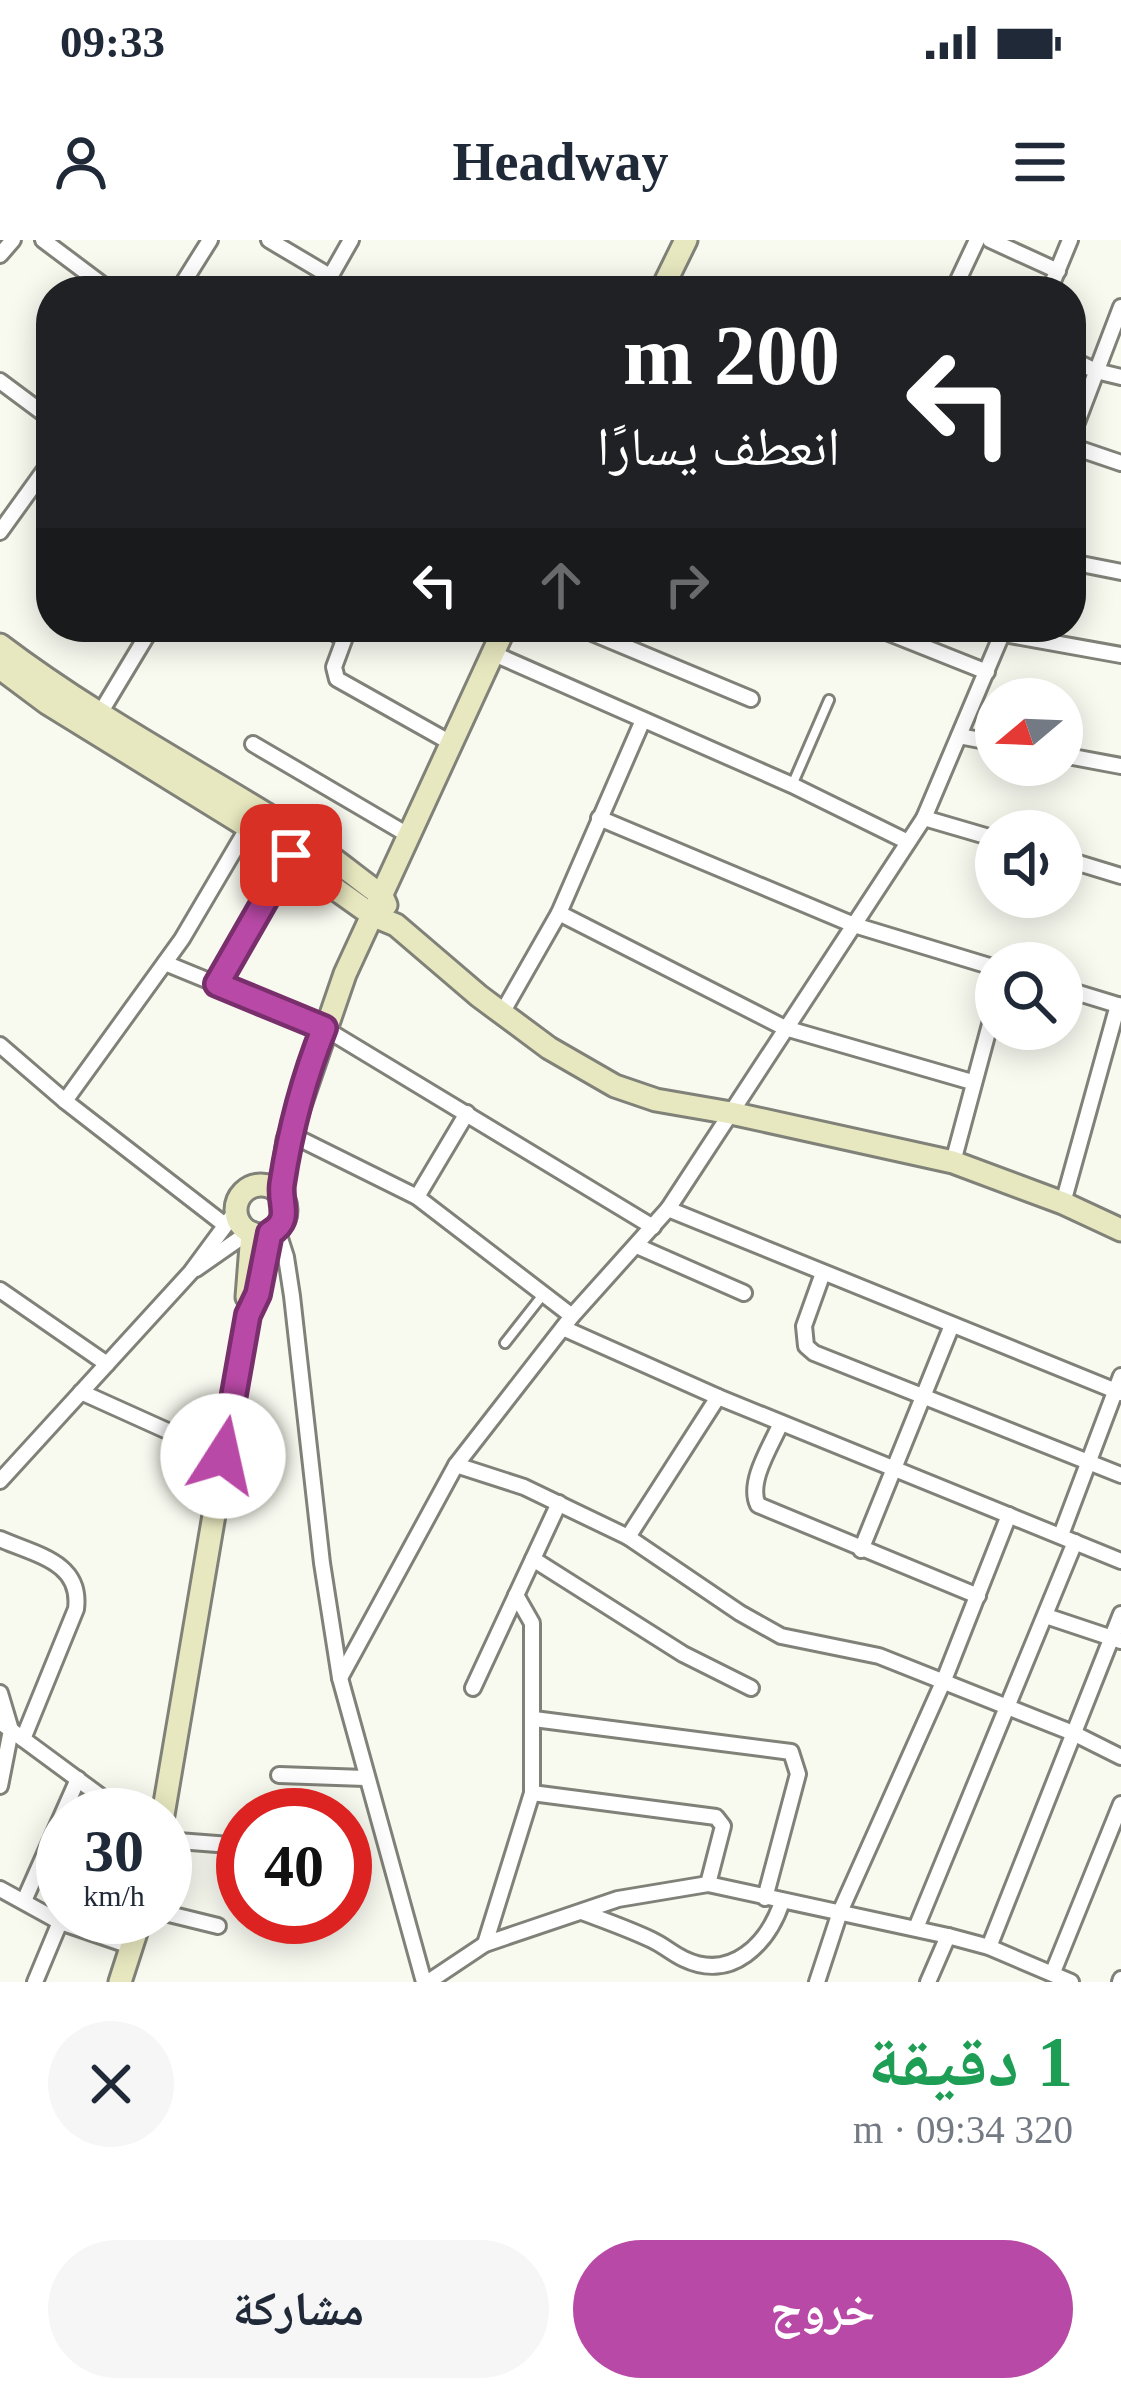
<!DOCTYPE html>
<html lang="ar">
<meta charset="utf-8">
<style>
:root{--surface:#fff;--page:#f6f6f7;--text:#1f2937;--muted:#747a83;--accent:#b949a6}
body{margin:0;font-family:"Times New Roman","Noto Naskh Arabic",serif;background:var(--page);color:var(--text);direction:rtl;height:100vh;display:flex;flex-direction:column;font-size:45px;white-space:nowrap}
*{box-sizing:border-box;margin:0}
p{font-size:39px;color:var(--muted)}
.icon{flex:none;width:66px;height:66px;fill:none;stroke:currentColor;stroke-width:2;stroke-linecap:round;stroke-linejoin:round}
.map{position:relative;height:1742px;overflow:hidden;direction:ltr}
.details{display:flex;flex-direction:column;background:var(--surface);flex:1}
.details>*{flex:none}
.top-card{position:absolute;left:36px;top:36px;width:1050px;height:366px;border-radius:48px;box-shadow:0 6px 30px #0003;direction:rtl;background:#202124;color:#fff;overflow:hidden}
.needle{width:78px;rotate:251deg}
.buttons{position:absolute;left:975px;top:438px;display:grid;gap:24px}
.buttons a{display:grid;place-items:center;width:108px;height:108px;border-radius:50%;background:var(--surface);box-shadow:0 6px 30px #0003;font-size:60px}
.speed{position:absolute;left:36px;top:1548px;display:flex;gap:24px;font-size:60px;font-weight:700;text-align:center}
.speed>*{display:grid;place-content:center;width:156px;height:156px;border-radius:50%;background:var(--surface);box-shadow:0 6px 30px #0003;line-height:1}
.speed small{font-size:30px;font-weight:400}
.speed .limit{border:18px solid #d22;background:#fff;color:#111}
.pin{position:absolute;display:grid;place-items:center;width:102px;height:102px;color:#fff;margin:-51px;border-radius:24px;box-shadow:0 6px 18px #0006}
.me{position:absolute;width:132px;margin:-66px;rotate:10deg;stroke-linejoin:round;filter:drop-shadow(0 0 9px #0008)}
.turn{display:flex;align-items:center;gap:42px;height:252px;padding:0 48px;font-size:54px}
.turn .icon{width:156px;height:156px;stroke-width:2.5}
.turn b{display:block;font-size:84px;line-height:102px}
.lanes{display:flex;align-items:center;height:114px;padding:0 48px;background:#0003;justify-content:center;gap:60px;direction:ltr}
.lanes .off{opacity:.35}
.round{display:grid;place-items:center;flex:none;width:126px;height:126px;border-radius:63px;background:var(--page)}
.overview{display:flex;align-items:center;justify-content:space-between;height:204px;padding:0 48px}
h1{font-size:72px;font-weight:700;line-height:90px;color:#1e9e55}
.cta{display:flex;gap:24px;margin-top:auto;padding:24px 48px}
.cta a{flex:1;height:138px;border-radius:72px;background:var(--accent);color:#fff;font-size:48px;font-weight:700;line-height:138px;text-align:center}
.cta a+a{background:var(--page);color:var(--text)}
.status{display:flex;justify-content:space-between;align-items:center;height:84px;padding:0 60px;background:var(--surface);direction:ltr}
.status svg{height:33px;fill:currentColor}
header{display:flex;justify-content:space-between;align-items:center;height:156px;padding:0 48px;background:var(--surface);font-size:54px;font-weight:700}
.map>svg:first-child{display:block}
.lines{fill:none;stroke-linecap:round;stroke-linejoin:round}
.lane-casing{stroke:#808178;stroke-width:14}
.street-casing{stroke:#808178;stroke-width:20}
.secondary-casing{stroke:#808178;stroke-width:27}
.lane{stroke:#fff;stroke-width:8}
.street{stroke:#fff;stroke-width:14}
.secondary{stroke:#e8e8c0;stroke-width:21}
.route-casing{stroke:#782f6c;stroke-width:30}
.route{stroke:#b949a6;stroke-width:21}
</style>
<div class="status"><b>09:33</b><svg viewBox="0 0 49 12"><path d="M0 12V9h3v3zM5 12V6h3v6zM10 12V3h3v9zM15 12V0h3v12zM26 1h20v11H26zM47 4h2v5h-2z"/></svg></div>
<header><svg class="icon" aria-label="menu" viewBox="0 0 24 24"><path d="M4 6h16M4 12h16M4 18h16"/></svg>Headway<svg class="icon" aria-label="person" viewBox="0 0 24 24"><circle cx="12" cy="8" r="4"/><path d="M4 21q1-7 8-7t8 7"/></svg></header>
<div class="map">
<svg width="1121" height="1742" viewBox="0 0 1121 1742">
<rect width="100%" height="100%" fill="#f8f9ef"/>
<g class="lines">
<g class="lane-casing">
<g id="lane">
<polyline points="793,543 829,460"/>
<polyline points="505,1103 542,1056"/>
</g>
</g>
<g class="street-casing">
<g id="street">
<polyline points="43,0 111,51"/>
<polyline points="269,0 328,35"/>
<polyline points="990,0 1058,31"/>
<polyline points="0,15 13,0"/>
<polyline points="178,51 210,0"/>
<polyline points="322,51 351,0"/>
<polyline points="953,51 977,0"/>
<polyline points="1049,51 1070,0"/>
<polyline points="1071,119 1096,131 1121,137"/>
<polyline points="0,141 51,179"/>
<polyline points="1071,198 1121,67"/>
<polyline points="1071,206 1121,223"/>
<polyline points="0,292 51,221"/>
<polyline points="1071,322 1121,332"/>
<polyline points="327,387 344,400 334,427 337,439 451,503"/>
<polyline points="578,387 751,459"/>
<polyline points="874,387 987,432"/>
<polyline points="1004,394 1121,415"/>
<polyline points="492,413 792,545 908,602"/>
<polyline points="96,480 152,387"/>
<polyline points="959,496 996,503"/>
<polyline points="253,504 408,595"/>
<polyline points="1062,515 1121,526"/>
<polyline points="599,578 854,685 996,728"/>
<polyline points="924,578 996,599"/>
<polyline points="1062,618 1121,636"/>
<polyline points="559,673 785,788 972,842"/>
<polyline points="165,723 324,788 653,987"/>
<polyline points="217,744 302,597"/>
<polyline points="1062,748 1121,766"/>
<polyline points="502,773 559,673 643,480"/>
<polyline points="0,805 65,861"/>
<polyline points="290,894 417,957 572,1076"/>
<polyline points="953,922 996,762"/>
<polyline points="417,957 467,873"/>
<polyline points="1063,963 1118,765"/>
<polyline points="668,969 1121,1153"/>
<polyline points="225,985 65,861 182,699 248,587"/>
<polyline points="277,989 286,1017 292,1056 322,1323 340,1438 424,1742"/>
<polyline points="637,1006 744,1053"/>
<polyline points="196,1029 249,992"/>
<polyline points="823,1033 804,1086 806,1106 814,1113 1121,1235"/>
<polyline points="0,1050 107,1124"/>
<polyline points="563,1088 718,1157 1121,1321"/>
<polyline points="81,1152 223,1216"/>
<path d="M781 1183C771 1206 747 1242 758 1265L978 1356"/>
<polyline points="456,1225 524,1247 628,1297 740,1373 781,1396 879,1416 1073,1493 1121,1517"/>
<polyline points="0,1241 191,1032 236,971"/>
<polyline points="1061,1295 1121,1136"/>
<polyline points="628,1297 718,1157"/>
<path d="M0 1299C36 1315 82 1322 76 1369L23 1499"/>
<polyline points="861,1310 952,1085"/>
<polyline points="533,1319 683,1414 751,1448"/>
<polyline points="1046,1376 1121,1401"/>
<polyline points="340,1438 456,1225 572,1076 668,969 924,578 1005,387"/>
<polyline points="473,1448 559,1263"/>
<polyline points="0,1453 11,1490 0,1546"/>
<polyline points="534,1479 791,1512 798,1534 765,1658"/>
<polyline points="0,1482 126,1575"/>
<polyline points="279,1535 365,1538"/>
<polyline points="532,1553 716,1577 723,1586 708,1644"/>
<polyline points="165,1600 243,1606"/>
<polyline points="0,1649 60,1682 130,1706"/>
<polyline points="24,1661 78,1539"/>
<path d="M582 1672C606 1681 629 1689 652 1700 663 1705 673 1714 684 1719 732 1742 768 1703 782 1662"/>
<polyline points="165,1673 218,1686"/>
<polyline points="916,1688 1075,1302"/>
<polyline points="485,1704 532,1553 532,1383 516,1355"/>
<polyline points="989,1707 1121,1374"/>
<polyline points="1053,1732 1121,1564"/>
<polyline points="35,1742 60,1682"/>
<polyline points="428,1742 485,1704 618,1659 708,1644 948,1696 989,1707 1071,1742"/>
<polyline points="817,1742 840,1672 944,1440 1009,1275"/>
<polyline points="928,1742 948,1696"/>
<polyline points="1120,1742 1121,1739"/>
</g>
</g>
<g class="secondary-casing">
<g id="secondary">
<polyline points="661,51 686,0"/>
<path d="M0 405C95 477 200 532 300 595 328 614 355 636 382 656L386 665"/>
<polyline points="0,428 47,463 248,587 372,675 396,685 479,756 549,808 615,846 656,860 731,873 953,922 1063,963 1121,990"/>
<circle cx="261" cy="970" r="25"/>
<polyline points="280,955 288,900 345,734 505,387"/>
<polyline points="247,1057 252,993"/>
<polyline points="163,1575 248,1075 258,1054 270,993"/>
<polyline points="120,1742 141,1677"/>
</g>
</g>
<use href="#lane" class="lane"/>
<use href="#street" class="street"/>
<use href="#secondary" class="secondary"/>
</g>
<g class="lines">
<g class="route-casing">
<path id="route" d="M223 1216 248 1075 258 1054 270 993C293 979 279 965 282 944 290 891 304 838 324 788L217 744 291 615"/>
</g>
<use href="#route" class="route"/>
</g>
</svg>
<div class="buttons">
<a><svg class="needle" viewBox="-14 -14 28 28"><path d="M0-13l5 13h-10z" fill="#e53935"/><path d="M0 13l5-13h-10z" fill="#747a83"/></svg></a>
<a><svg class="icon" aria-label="sound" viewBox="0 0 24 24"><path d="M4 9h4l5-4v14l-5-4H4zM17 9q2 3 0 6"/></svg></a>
<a><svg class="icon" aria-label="search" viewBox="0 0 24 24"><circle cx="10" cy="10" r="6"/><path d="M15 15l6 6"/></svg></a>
</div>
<div class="speed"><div>30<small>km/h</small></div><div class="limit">40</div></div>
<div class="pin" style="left:291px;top:615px;background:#d93025"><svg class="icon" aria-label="arrive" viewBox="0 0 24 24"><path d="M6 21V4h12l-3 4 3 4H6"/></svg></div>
<svg class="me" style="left:223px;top:1216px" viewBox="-20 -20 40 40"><circle r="19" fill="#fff"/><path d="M0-13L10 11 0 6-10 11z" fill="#b949a6"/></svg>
<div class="top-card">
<div class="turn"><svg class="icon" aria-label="left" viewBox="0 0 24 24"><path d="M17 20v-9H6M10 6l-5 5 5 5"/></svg><div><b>200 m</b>انعطف يسارًا</div></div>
<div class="lanes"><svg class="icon" aria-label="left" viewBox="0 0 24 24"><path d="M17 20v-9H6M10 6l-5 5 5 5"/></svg><svg class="icon off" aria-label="ahead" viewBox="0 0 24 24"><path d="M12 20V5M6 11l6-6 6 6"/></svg><svg class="icon off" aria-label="right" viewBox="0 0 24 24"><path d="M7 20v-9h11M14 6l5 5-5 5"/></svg></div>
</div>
</div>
<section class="details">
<div class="overview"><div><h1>1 دقيقة</h1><p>320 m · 09:34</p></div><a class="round"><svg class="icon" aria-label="close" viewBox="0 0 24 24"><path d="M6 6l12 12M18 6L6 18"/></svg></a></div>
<div class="cta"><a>خروج</a><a>مشاركة</a></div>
</section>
